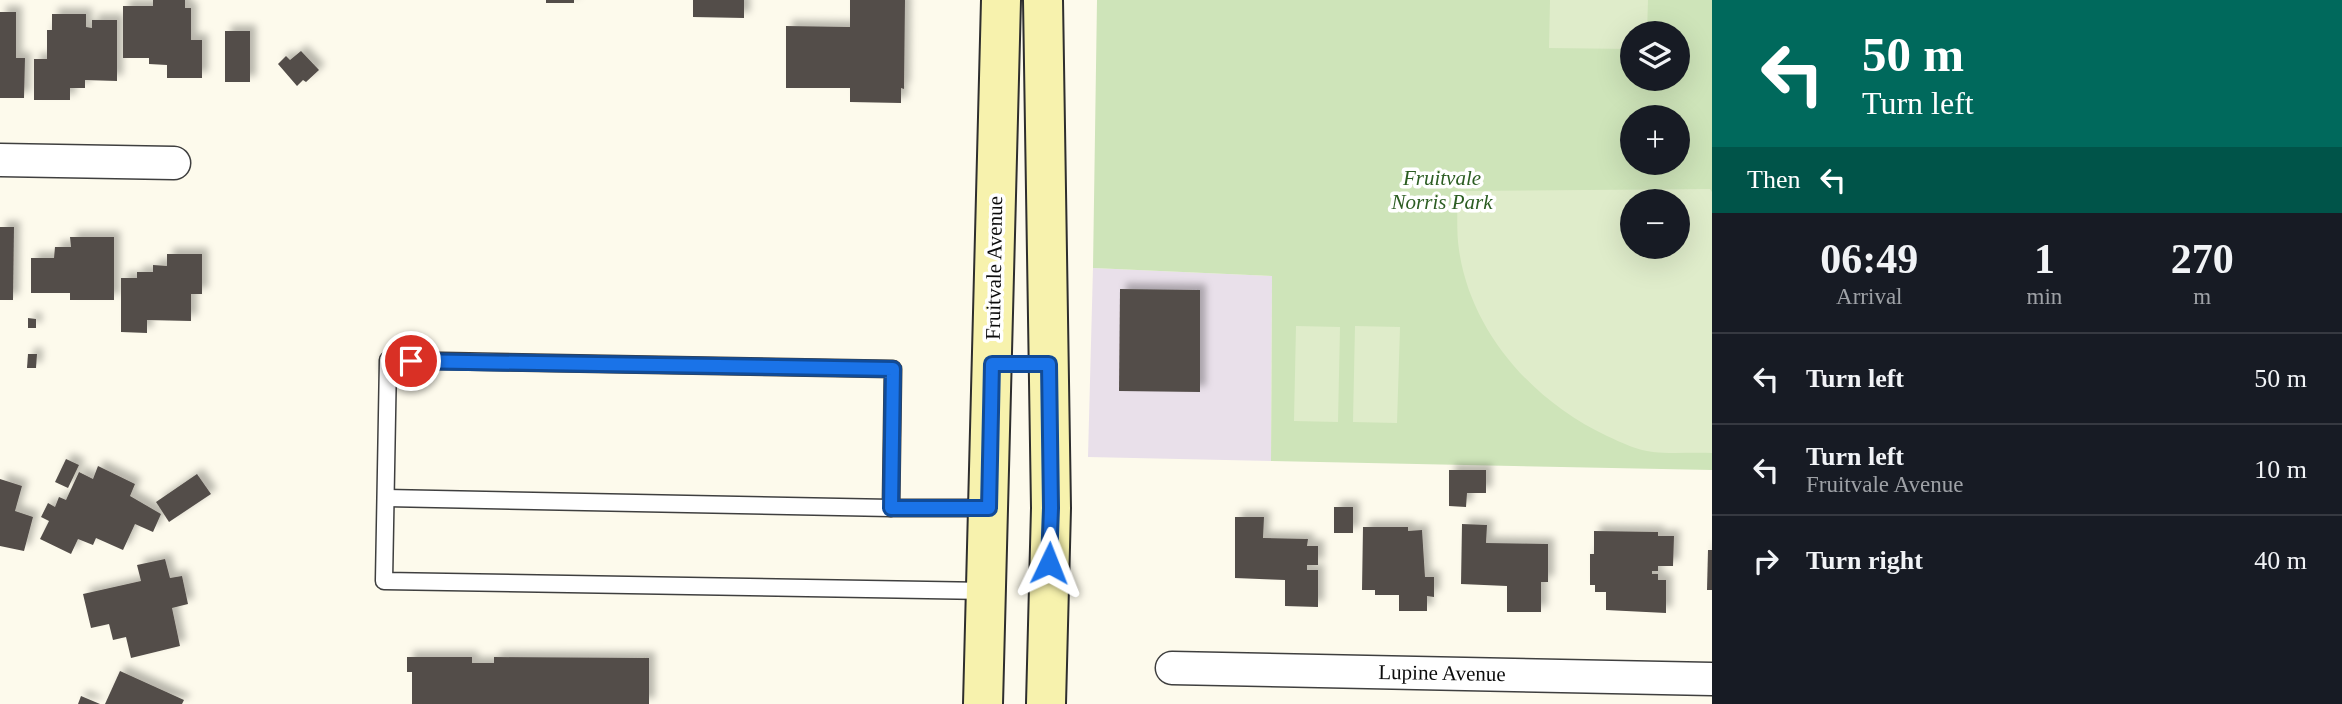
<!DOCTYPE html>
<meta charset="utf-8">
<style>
:root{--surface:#171b24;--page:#242831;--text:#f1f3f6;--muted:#9ea1a6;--line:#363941}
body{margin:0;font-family:"Times New Roman",serif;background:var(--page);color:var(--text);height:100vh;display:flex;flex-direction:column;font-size:26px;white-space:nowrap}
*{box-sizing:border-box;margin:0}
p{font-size:23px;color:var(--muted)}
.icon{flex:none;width:38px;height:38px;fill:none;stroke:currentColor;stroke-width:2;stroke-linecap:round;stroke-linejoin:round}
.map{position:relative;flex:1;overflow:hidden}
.side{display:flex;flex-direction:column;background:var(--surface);width:630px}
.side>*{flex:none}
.guide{background:#00695c;color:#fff;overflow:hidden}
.tools{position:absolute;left:1620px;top:21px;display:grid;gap:14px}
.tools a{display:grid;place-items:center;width:70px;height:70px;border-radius:50%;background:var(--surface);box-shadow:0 7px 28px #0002;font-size:35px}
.pin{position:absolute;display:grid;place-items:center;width:60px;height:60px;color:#fff;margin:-30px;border:4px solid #fff;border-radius:50%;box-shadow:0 2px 7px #0007}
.me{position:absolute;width:77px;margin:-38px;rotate:2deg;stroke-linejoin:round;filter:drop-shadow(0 0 5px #0008)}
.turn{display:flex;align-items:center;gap:24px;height:147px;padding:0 35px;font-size:32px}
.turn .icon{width:91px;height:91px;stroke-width:2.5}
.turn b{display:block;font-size:49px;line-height:60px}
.then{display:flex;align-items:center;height:66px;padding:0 35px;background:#0003;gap:14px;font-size:26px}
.eta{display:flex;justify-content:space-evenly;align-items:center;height:119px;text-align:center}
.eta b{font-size:42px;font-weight:600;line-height:49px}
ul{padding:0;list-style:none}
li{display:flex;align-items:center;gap:21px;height:91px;padding:0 35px;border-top:2px solid var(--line)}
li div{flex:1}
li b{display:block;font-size:26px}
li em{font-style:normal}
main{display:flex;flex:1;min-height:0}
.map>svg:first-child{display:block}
.industrial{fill:#e9e0ea}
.green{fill:#cee4b9;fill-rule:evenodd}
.pitch{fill:#dfecca;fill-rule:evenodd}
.building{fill:#534d49;filter:url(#shadow)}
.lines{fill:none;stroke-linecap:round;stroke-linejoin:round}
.service-casing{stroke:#3f3f3f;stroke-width:19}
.minor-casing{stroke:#3f3f3f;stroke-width:35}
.secondary-casing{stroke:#2e2e2e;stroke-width:42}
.service{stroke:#fff;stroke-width:16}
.minor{stroke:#fff;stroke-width:32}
.secondary{stroke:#f7f2ad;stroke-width:38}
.route-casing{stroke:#114b97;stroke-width:18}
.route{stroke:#1a73e8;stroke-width:12}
.labels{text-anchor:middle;stroke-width:7;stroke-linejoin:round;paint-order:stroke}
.park-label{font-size:21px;font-style:italic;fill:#2c5d23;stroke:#fff}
.street-label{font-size:21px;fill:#0c0c0c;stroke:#fff}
</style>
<main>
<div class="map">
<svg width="1712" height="704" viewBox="0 0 1712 704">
<defs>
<filter id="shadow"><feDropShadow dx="6" dy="-6" stdDeviation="3.5" flood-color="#0004"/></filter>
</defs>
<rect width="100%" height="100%" fill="#fdfaec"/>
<polygon class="industrial" points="1093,268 1272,276 1271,461 1088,457"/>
<path class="green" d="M1097 0H1712V470L1271 461 1272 276 1093 268ZM1633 33H1678V79H1633ZM1633 117H1678V163H1633ZM1633 201H1678V247H1633Z"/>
<g class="pitch">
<polygon points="1550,0 1648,0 1647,33 1633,33 1633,49 1549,48"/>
<path d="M1710 189 1712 192V453C1693 452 1672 454 1653 452 1637 450 1622 443 1607 436 1534 402 1471 333 1459 250 1456 231 1458 210 1457 191ZM1678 201V247H1633V201Z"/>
<polygon points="1296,326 1340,327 1338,422 1294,421"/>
<polygon points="1355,326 1400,327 1397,423 1353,422"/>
</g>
<g class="building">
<polygon points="153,0 185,0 185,8 191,8 191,40 202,40 202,78 167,78 167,65 149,64 149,58 123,58 123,6 153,6"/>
<rect x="546" y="0" width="28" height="3"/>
<polygon points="693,0 744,0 744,18 693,17"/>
<polygon points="850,0 905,0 904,89 901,88 901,103 850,102 850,88 786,88 786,26 850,27"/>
<polygon points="0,12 16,12 16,58 25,58 24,98 0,98"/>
<polygon points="52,14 86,14 86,27 92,28 92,20 117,20 117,81 85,80 85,88 70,88 70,100 34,100 34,59 47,59 47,30 52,30"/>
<rect x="225" y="31" width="25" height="51"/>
<polygon points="301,51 319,70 306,82 303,80 297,86 278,64 286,56 290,60"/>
<polygon points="0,227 14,227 13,300 0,300"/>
<polygon points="70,237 114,237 114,300 70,300 70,293 31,293 31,258 54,258 55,247 71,247"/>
<polygon points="167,254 202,254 202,294 191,294 191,321 147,320 147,333 121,332 121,278 137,278 137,272 153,272 153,265 167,266"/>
<polygon points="1120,289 1200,290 1200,392 1119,391"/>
<polygon points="28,318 36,319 36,328 28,328"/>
<polygon points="28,354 37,354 36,368 27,368"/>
<polygon points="66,459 79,465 68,488 55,482"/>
<polygon points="98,466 135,484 130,496 161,514 153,532 135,524 123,550 96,538 93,545 78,539 71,554 40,539 49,521 41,517 48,503 55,507 59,497 66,500 79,472 93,479"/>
<polygon points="1449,470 1486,470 1486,493 1467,493 1466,507 1449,506"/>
<polygon points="197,474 211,494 169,522 156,502"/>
<polygon points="0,479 22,486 15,511 33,517 24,551 0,546"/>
<rect x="1334" y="507" width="19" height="26"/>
<polygon points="1235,517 1264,517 1263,538 1308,539 1307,546 1318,546 1318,565 1307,565 1307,570 1318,570 1318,607 1285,606 1285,580 1235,578"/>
<polygon points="1462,524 1487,525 1486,543 1548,544 1548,582 1541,582 1541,612 1507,612 1507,586 1461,584"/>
<polygon points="1363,527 1408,527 1408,531 1422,530 1425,577 1434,577 1434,597 1427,596 1427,611 1399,611 1399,595 1375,595 1375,590 1362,590"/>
<polygon points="1594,531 1658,532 1658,536 1674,536 1673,566 1658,566 1658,571 1652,571 1652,574 1658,574 1658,580 1666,580 1666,613 1606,610 1606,592 1595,592 1595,585 1590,585 1590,554 1594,554"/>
<polygon points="1708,550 1712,550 1712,590 1707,590"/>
<polygon points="165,559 170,578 182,576 188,604 172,608 180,646 131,658 126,637 113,640 109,624 91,628 83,594 141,581 137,565"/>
<polygon points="407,657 472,657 472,663 494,663 494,657 649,658 649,704 412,704 412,672 407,672"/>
<polygon points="120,671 184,700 182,704 105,704"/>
<polygon points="81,696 100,704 78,704"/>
</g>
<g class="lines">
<g class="service-casing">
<g id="service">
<polyline points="386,498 891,508"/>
<polyline points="987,591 384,581 388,360 893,369 891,508 989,508"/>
</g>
</g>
<g class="minor-casing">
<g id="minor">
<polyline points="0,160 174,163"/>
<polyline points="1172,668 1712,679"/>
</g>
</g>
<g class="secondary-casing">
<g id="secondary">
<polyline points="1043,0 1051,508 1046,704"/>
<polyline points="983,704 1001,0"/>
</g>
</g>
<use href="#service" class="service"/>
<use href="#minor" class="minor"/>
<use href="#secondary" class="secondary"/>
</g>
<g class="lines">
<g class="route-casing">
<polyline id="route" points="411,361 893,369 891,508 989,508 992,364 1049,364 1051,508 1049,563"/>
</g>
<use href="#route" class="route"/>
</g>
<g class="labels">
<g class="park-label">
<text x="1442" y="185">Fruitvale<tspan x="1442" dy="24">Norris Park</tspan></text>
</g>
<g class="street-label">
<text transform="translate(994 268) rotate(-89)" y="7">Fruitvale Avenue</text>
<text transform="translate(1442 673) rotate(1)" y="7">Lupine Avenue</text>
</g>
</g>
</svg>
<div class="tools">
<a><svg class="icon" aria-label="layers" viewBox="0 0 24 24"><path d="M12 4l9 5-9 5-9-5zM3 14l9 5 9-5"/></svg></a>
<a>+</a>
<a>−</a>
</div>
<div class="pin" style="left:411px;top:361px;background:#d93025"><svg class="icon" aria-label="arrive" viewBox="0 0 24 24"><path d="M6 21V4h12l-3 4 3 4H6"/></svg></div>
<svg class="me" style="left:1049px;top:563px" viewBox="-20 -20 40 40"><path d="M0-17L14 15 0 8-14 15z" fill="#1a73e8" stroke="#fff" stroke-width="4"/></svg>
</div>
<section class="side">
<div class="guide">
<div class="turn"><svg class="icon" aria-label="left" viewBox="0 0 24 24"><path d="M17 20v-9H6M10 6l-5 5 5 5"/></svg><div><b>50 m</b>Turn left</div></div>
<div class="then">Then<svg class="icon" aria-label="left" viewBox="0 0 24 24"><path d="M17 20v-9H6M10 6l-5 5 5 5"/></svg></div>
</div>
<div class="eta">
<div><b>06:49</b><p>Arrival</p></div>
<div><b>1</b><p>min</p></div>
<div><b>270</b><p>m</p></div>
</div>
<ul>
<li><svg class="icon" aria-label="left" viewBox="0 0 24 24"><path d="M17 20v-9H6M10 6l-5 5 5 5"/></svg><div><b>Turn left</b></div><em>50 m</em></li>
<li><svg class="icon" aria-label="left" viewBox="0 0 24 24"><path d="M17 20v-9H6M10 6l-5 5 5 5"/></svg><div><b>Turn left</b><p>Fruitvale Avenue</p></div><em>10 m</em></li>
<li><svg class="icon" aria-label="right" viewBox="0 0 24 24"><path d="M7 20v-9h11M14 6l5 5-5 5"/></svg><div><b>Turn right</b></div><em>40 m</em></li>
</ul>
</section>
</main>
